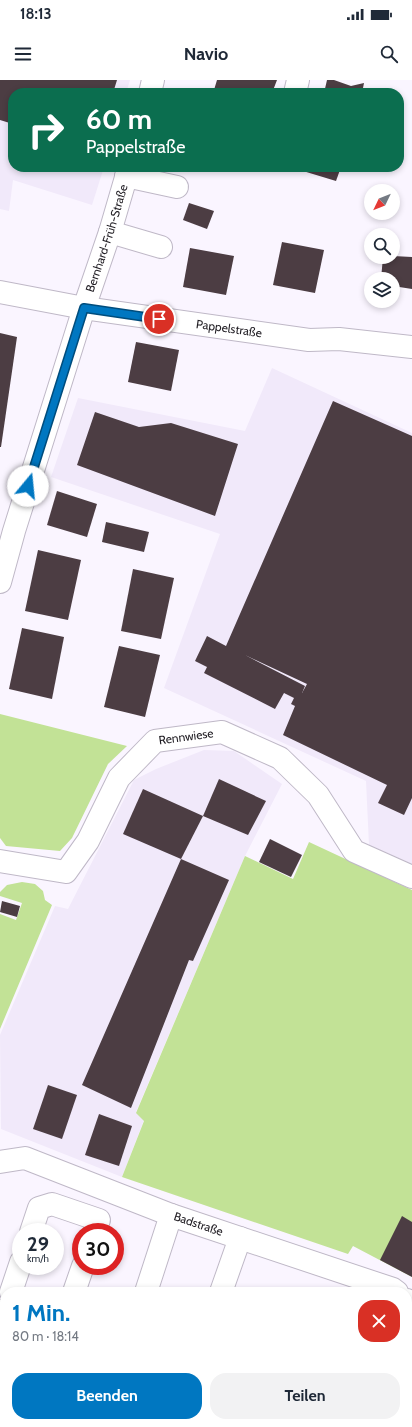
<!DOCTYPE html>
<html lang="de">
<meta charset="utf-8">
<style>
:root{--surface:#fff;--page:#f2f2f3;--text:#1f2937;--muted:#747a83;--accent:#0077c1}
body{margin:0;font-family:Cabin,sans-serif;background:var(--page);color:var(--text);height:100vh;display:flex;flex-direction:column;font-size:15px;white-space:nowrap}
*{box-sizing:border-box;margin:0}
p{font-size:13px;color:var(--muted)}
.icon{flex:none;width:22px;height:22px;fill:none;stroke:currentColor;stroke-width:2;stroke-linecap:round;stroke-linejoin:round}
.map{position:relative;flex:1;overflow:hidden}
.details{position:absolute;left:0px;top:1207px;width:412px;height:140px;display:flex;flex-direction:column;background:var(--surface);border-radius:16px 16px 0 0;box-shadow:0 2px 6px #0003}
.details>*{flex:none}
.banner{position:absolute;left:8px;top:8px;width:396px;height:84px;border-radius:16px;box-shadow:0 2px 6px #0003;background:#0b6e4f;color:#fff;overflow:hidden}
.needle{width:26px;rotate:227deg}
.tools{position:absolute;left:364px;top:104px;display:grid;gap:8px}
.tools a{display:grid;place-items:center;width:36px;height:36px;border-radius:50%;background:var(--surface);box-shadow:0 2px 6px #0003;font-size:20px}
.speed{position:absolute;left:12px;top:1143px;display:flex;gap:8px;font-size:20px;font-weight:700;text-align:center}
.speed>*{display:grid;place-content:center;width:52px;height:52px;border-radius:50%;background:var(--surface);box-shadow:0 2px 6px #0003;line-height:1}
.speed small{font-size:10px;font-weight:400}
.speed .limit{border:6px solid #d22;background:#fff;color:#111}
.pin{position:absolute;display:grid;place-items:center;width:34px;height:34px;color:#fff;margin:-17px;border:2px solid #fff;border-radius:50%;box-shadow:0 1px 4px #0007}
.me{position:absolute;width:44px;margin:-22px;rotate:17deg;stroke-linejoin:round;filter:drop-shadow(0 0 3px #0008)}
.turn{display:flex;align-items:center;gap:14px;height:84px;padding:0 12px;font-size:18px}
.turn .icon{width:52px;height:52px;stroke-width:2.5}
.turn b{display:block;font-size:28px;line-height:34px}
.round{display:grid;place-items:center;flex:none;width:42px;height:42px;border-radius:16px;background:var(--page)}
.summary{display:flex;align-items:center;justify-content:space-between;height:68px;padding:0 12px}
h1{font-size:24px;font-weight:800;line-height:30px;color:var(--accent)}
.action{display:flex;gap:8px;margin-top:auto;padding:8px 12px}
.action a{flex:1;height:46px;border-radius:16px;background:var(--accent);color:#fff;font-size:16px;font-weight:800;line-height:46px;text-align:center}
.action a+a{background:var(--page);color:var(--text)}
.status{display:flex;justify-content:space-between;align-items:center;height:28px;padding:0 20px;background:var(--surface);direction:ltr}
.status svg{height:11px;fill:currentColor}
header{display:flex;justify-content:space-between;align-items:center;height:52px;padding:0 12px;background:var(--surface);font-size:18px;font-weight:800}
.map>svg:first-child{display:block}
.built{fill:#f1e9fa}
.green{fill:#c2e296}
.building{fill:#4c3d43;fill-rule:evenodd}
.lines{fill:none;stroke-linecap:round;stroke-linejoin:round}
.minor-casing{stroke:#bfb8c7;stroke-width:24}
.minor{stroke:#fff;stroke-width:22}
.route-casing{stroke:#004d7d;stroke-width:10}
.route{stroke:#0077c1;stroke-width:7}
.labels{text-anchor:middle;stroke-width:4;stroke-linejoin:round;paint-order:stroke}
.street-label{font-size:12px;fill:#201d23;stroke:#fff}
</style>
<div class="status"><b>18:13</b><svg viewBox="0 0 49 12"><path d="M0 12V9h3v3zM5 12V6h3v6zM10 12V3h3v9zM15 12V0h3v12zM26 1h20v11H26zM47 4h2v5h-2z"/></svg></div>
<header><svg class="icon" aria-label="menu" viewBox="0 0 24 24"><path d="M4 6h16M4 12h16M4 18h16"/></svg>Navio<svg class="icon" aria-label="search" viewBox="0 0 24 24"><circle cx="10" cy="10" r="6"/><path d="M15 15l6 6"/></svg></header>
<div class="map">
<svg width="412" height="1347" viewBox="0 0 412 1347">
<rect width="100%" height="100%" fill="#faf5ff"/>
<g class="built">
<polygon points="0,0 130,0 126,13 13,13 13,87 104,87 92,125 13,100 9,131 0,129"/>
<polygon points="272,288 412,353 412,784 369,765 366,701 164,608 220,454 51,397 78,318 245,351"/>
<polygon points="204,670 234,671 282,704 245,776 136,1032 144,1040 122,1097 1,1049 0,955 55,826 68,829 134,700 156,689"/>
</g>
<g class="green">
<polygon points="0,634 127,666 108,684 72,758 60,771 6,766 0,758"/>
<polygon points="309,762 412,810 412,1197 353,1166 348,1174 122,1097 144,1041 136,1033 245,776 293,799"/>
<polygon points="22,802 35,804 43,811 45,820 52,825 0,949 0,834 16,840 22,823 0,816 0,812 7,805"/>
</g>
<g class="building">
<polygon points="0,0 117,0 113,13 13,13 13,44 0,40"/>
<polygon points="217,0 277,0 272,13 242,13 236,11 236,13 222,13 214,10"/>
<polygon points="327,0 334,0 351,6 364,3 362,13 324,13"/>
<polygon points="304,87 341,87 336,101 303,91"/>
<polygon points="189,123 214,131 207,149 183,140"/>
<polygon points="282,162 324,170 315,213 273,205"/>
<polygon points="190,168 234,176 226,215 183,207"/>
<polygon points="393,176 412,177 412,209 393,206 393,199 381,199 383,177"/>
<polygon points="0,253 17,257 1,367 0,367"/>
<polygon points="136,262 179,270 171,311 128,302"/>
<path d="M333 321 412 356V718L404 735 378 723 387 705 283 655 295 626 291 624 294 618 284 613 275 629 204 593 207 587 195 581 207 556 226 566ZM245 575 307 604 302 613 305 606Z"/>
<polygon points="95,332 139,347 171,343 238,364 215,436 77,385"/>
<polygon points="57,411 97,424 87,457 47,445"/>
<polygon points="106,442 149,452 144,472 102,462"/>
<polygon points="38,470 81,480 68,540 25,531"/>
<polygon points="133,489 174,498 161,559 121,551"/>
<polygon points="22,548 64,557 52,619 9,609"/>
<polygon points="119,566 160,575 145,637 104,627"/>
<polygon points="219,699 266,721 248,755 203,736"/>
<polygon points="143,709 203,736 181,779 123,754"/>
<polygon points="270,759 302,775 291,797 259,782"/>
<polygon points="181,779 229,800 193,881 189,880 131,1028 82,1005"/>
<polygon points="2,821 20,826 17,837 0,832"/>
<polygon points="48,1005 77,1015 62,1059 33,1049"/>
<polygon points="99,1034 132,1046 119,1086 85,1075"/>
<polygon points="402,1136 412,1142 412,1197 380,1180"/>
<polygon points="412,1308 412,1347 398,1347 399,1342 407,1342 407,1321"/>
</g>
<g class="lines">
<g class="minor-casing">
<g id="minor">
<polyline points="150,13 153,0"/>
<polyline points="295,13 298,0"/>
<polyline points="126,96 177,107"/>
<polyline points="110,152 161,167"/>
<path id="s1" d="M0 212 84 228 309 260 339 259 412 267"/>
<path id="s2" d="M0 502 14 451 84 228 110 152 129 87"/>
<path id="s3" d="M0 781 66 792 88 761 119 698 155 661 222 652 280 678 318 715 354 771 412 797"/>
<path id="s4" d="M0 1082 25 1078 171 1135 393 1209 397 1212"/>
<polyline points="31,1152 39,1128 52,1124 99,1140 94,1152"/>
<polyline points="11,1212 21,1182"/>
<polyline points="74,1212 83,1186"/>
<polyline points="146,1212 171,1135"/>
<polyline points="221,1212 240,1158"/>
<polyline points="407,1220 412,1225"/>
<polyline points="0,1244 5,1230"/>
<polyline points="0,1309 5,1311"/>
<polyline points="0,1343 11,1347"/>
<polyline points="102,1347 104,1342"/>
<polyline points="175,1347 176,1342"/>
</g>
</g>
<use href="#minor" class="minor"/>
</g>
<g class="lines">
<g class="route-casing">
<polyline id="route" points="28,406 84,228 159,239"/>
</g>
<use href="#route" class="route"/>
</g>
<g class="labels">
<g class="street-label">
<text dy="4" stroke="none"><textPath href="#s2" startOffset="360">Bernhard-Früh-Straße</textPath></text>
<text dy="4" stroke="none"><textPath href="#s1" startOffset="232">Pappelstraße</textPath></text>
<text dy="4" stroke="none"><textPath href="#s3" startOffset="258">Rennwiese</textPath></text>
<text dy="4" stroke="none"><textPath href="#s4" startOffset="211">Badstraße</textPath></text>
</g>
</g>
</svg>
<div class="tools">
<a><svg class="needle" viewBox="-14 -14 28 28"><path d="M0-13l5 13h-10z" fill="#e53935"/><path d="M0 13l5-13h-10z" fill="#747a83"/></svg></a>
<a><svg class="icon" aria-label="search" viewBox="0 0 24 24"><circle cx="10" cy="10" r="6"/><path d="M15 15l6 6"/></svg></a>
<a><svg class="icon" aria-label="layers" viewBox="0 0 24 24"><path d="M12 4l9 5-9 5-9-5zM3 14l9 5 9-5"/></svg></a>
</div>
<div class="speed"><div>29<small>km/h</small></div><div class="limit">30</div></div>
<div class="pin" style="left:159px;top:239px;background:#d93025"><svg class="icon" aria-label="arrive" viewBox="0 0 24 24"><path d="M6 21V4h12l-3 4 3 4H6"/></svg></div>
<svg class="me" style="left:28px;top:406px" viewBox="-20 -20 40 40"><circle r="19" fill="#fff"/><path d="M0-13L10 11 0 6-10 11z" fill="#0077c1"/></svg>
<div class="banner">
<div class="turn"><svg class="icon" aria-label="right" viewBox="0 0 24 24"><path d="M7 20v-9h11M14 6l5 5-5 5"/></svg><div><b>60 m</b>Pappelstraße</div></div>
</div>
<section class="details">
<div class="summary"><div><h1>1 Min.</h1><p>80 m · 18:14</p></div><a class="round" style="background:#d93025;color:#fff"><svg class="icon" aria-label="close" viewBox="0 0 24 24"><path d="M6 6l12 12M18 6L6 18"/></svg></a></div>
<div class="action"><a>Beenden</a><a>Teilen</a></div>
</section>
</div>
